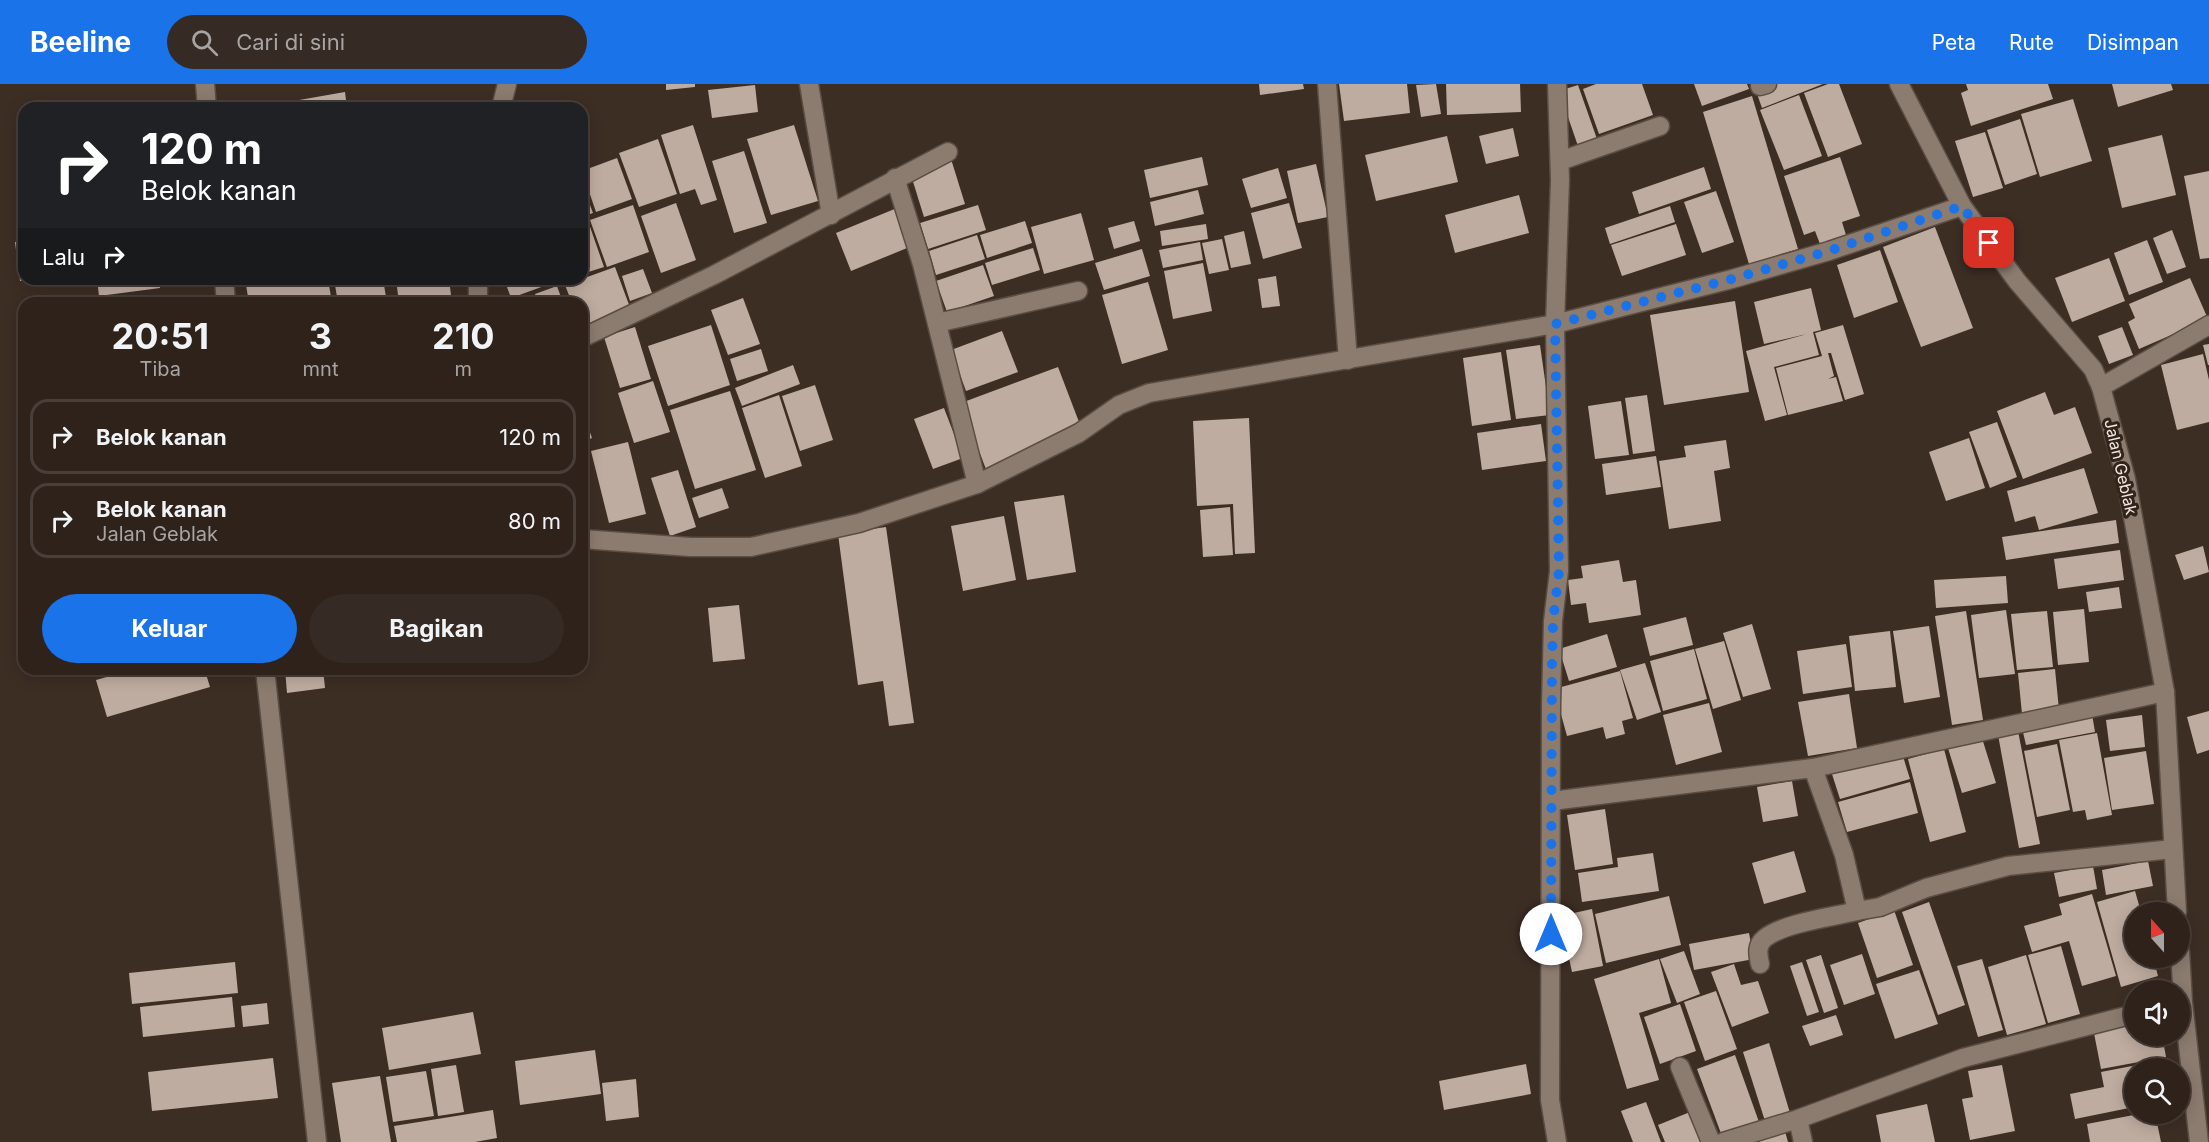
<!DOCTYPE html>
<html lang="id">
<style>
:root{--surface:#2e221b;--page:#362a24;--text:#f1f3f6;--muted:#a7a4a3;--line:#493f3a;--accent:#1a73e8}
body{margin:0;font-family:Inter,sans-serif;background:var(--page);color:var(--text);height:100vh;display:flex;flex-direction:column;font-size:22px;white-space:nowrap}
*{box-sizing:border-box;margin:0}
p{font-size:20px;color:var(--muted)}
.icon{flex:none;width:33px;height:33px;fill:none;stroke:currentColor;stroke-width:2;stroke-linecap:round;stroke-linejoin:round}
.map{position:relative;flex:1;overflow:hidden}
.drawer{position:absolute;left:18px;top:213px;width:570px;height:378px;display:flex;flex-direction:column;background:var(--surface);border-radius:18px;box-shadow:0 3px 15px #0003,0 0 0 2px var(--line)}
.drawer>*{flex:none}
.guide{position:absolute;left:18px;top:18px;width:570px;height:183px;border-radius:18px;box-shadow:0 3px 15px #0003,0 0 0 2px var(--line);background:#202124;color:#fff;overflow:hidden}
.needle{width:39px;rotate:339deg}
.buttons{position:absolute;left:2124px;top:818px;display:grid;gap:12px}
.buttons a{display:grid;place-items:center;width:66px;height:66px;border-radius:50%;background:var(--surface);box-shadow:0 3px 15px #0003,0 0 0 2px var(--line);font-size:30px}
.pin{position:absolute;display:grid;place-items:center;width:51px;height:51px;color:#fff;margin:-26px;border-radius:12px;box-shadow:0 3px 9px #0006}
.me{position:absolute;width:66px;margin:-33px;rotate:0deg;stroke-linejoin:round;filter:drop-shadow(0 0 4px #0008)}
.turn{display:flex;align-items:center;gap:21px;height:126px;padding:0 24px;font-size:27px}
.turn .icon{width:78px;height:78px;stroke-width:2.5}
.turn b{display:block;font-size:42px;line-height:51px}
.then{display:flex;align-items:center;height:57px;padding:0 24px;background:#0003;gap:12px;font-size:22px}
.eta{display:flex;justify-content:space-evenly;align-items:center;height:102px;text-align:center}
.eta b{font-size:36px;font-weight:700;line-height:42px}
.cta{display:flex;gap:12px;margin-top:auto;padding:12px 24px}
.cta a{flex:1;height:69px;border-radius:36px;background:var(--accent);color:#fff;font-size:24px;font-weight:700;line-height:69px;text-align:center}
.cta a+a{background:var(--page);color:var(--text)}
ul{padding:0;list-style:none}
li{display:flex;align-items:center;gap:18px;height:75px;margin:0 12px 9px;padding:0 12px;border:3px solid var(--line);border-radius:18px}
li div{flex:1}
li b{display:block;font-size:22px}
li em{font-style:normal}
header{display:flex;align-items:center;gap:36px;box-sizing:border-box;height:84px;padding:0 30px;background:var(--accent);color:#fff}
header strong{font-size:28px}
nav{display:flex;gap:33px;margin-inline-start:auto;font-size:21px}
.search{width:420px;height:54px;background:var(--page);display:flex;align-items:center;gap:15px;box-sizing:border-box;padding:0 21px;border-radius:33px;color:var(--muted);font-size:22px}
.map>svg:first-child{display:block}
.building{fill:#bfaca0}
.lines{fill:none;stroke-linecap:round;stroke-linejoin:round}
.minor-casing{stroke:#5a4d43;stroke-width:21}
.minor{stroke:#8c7b6f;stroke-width:18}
.route{stroke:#1a73e8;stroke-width:10;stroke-dasharray:0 18}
.labels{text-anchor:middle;stroke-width:6;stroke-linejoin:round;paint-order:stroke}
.street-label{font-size:16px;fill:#f2e8e1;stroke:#33241a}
</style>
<header>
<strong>Beeline</strong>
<div class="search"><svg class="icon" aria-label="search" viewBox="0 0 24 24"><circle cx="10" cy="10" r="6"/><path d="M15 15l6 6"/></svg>Cari di sini</div>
<nav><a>Peta</a><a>Rute</a><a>Disimpan</a></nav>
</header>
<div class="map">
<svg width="2209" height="1058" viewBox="0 0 2209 1058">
<rect width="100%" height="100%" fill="#3d2e24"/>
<g class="building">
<polygon points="666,0 695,0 695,3 666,6"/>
<polygon points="1259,0 1303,0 1304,5 1260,11"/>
<polygon points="1339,0 1407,0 1410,29 1344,37"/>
<polygon points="1436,0 1441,30 1421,33 1416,1"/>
<polygon points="1446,0 1520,0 1521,28 1447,31"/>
<polygon points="1596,0 1642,0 1653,31 1599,50 1583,5"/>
<polygon points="1694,0 1747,0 1749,5 1702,22"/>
<polygon points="1774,0 1823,0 1762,24 1756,7"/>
<polygon points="1828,0 1839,0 1862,60 1828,73 1804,9"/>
<polygon points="1966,0 2048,0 2053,15 1971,42 1961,9 1968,6"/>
<polygon points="2112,0 2171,0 2173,6 2118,23"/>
<polygon points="755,1 758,28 712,34 708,6"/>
<polygon points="1578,1 1597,55 1578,62 1559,7"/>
<polygon points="345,8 347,24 259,24 259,23"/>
<polygon points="1799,11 1822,72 1784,86 1760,26"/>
<polygon points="1752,12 1798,165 1749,180 1703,28"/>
<polygon points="2073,15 2092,77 2040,93 2021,30"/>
<polygon points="2020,35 2037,90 2005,101 1987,46"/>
<polygon points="693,41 717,116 701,121 695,105 680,110 661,51"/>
<polygon points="794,41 818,117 771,131 747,55"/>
<polygon points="1513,44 1519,72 1486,80 1479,52"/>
<polygon points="1985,48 2003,104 1973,113 1955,57"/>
<polygon points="2162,51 2176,111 2122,124 2108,64"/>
<polygon points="1447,52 1458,98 1376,117 1365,71"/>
<polygon points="658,55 677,110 639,123 619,69"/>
<polygon points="744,67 767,139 734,149 712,77"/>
<polygon points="1202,73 1208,101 1150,114 1144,86"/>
<polygon points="1840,73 1860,132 1842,138 1846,151 1820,160 1815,147 1804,151 1784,92"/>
<polygon points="617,74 632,115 596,128 582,87"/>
<polygon points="951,75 965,120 924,133 910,88"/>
<polygon points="1316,80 1328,133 1298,139 1287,87"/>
<polygon points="1704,83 1711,105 1639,130 1632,108"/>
<polygon points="1278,84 1287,114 1251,124 1242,95"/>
<polygon points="2209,87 2209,174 2200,175 2184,92"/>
<polygon points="582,100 593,129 582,133"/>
<polygon points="1198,106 1204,130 1155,142 1150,118"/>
<polygon points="1716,107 1734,158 1702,169 1684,118"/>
<polygon points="1519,111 1529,149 1455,169 1445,131"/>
<polygon points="676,119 696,176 661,189 641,132"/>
<polygon points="1289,119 1302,164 1263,175 1251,129"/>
<polygon points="633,121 649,168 607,183 590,136"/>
<polygon points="978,121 986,146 928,165 920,139"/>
<polygon points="1670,122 1675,138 1610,160 1605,144"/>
<polygon points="897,124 912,162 851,187 836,149"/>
<polygon points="1081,129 1094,176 1044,190 1031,143"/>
<polygon points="588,137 604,183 582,190 582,139"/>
<polygon points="1025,137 1032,159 987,174 980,151"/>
<polygon points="1134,137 1140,157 1114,165 1108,144"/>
<polygon points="1206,140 1208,155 1162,162 1160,147"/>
<polygon points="1676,140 1686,171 1622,192 1611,161"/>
<polygon points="1935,143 1973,244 1921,263 1883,163"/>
<polygon points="2172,146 2186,183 2167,190 2153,154"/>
<polygon points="1244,147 1251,180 1231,184 1224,152"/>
<polygon points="977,151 985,175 936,191 929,167"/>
<polygon points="1222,155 1229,186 1209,190 1202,159"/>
<polygon points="2147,156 2163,198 2129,211 2114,169"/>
<polygon points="24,157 24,197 20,197 15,158"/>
<polygon points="1200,158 1203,176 1163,184 1159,166"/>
<polygon points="1033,164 1040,186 992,201 985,179"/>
<polygon points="1142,165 1150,192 1104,206 1095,179"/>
<polygon points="1880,166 1898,218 1854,234 1837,181"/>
<polygon points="2109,174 2125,217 2072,238 2055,194"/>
<polygon points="1203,179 1212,227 1173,235 1164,187"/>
<polygon points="983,181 994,212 947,228 936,197"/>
<polygon points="615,183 631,226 582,244 582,219 572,219 565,201"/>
<polygon points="643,185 652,209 630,217 622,192"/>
<polygon points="1276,192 1280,222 1262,224 1258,195"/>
<polygon points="2190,194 2208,235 2139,265 2128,238 2135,234 2129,220"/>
<polygon points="44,195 71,195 71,196 45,200"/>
<polygon points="97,195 159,195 160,204 99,212"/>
<polygon points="245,195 328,195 332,219 249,219"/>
<polygon points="334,195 383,195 387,219 338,219"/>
<polygon points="396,195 449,195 452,219 399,219"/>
<polygon points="504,195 558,195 558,197 511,214"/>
<polygon points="1148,198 1168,266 1122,280 1102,211"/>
<polygon points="557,202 563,219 538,219 535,210"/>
<polygon points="1811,204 1821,246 1813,248 1819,271 1774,283 1787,331 1765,337 1746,267 1807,250 1764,260 1754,218"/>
<polygon points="534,211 537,219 512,219"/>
<polygon points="743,214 760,260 728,271 711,226"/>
<polygon points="1735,217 1749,308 1664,321 1650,231"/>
<polygon points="711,241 730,301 668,322 648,262"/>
<polygon points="1843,241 1864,310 1845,316 1831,269 1828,269 1834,292 1828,295 1836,293 1843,317 1788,331 1776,284 1822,272 1815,249"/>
<polygon points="635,243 651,295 620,304 604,253"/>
<polygon points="2122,243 2133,271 2109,280 2098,252"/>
<polygon points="1002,247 1018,288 966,307 951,266"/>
<polygon points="2209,260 2209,281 2208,281 2203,261"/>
<polygon points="1540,261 1550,331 1516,335 1506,266"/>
<polygon points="761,265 768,287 737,297 730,275"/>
<polygon points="1501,268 1511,336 1472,342 1463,274"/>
<polygon points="2203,270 2209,296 2209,338 2177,346 2161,281"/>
<polygon points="793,281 800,300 742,322 735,304"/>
<polygon points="1058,283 1079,338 1042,365 987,388 961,319"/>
<polygon points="653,297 670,348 634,359 618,309"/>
<polygon points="815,301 833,356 800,367 782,312"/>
<polygon points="730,307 756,386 695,405 670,326"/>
<polygon points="2045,308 2054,331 2075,323 2092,369 2023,395 1997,327"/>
<polygon points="779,311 802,382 765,394 742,324"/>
<polygon points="1647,311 1655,367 1633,370 1625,314"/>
<polygon points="1621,317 1629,371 1595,375 1588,322"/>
<polygon points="944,324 963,374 933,385 914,335"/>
<polygon points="582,326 592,354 582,358"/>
<polygon points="1249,334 1255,469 1235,470 1233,420 1197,422 1193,337"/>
<polygon points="1997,338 2017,393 1990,404 1969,348"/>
<polygon points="1541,340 1546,377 1482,386 1477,349"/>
<polygon points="1969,354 1985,404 1946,417 1929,368"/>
<polygon points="1726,356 1730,384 1714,387 1721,437 1669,445 1659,377 1686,373 1684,362"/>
<polygon points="628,358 646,430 609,439 591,367"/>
<polygon points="1656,372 1661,403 1606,411 1602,380"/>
<polygon points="2084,384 2098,429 2039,446 2035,432 2015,438 2007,407"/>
<polygon points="678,386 696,443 670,452 651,394"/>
<polygon points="722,404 729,424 699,434 692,414"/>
<polygon points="1064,411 1076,488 1027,496 1014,418"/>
<polygon points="1230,423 1233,471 1203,473 1200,426"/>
<polygon points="1004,432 1016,496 963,507 951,442"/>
<polygon points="2116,436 2119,459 2006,476 2002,453"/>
<polygon points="886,443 914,639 889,642 883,597 858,601 838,450"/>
<polygon points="2203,462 2209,488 2184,496 2175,471"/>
<polygon points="2120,466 2124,496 2058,505 2054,475"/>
<polygon points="1619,476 1623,498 1636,496 1641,531 1589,539 1586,519 1571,521 1568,496 1583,494 1581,482"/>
<polygon points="2006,492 2008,519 1936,524 1934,496"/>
<polygon points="2119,503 2122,524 2089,528 2086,508"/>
<polygon points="739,521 745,575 713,578 708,524"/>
<polygon points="2084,525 2089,578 2058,581 2053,528"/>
<polygon points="2006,526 2015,590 1979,594 1971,531"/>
<polygon points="1966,527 1983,636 1952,641 1935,532"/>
<polygon points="2047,527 2053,583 2017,586 2011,530"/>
<polygon points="1686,533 1693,561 1650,572 1643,544"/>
<polygon points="1752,540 1771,605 1743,613 1723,549"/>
<polygon points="1929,542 1940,613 1904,619 1893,547"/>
<polygon points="1890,547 1896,603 1855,607 1849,552"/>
<polygon points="1607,550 1617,583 1569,597 1559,565"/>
<polygon points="1724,557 1741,616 1713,625 1695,565"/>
<polygon points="1846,560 1852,603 1803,610 1797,567"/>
<polygon points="1694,565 1707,615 1663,627 1650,577"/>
<polygon points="1645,579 1661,628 1637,636 1620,586"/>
<polygon points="135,585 220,585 220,586 206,590 210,603 107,633 96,596"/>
<polygon points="285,585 323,585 325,604 287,609"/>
<polygon points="496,585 533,585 533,589 497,593"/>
<polygon points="2055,585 2059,626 2022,630 2018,589"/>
<polygon points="1620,587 1633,634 1622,637 1625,650 1606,655 1603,643 1567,652 1554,605"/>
<polygon points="1849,610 1857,664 1808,672 1798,618"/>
<polygon points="1709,619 1722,668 1676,681 1663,631"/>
<polygon points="2209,627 2209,666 2197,670 2187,633"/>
<polygon points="2092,630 2095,648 2026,661 2022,644"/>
<polygon points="2142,631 2145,663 2110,667 2106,636"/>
<polygon points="2018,647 2040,760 2019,764 1998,651"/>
<polygon points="2097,649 2112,731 2087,736 2085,726 2073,728 2059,656"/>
<polygon points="1981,651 1996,699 1962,709 1947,661"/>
<polygon points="2057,660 2070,726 2037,733 2024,667"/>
<polygon points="1944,665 1966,748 1930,758 1908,675"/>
<polygon points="1901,666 1910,695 1840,715 1831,687"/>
<polygon points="2146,667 2154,720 2112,726 2104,674"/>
<polygon points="1792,697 1798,732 1763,738 1757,703"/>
<polygon points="1910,698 1918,729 1847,748 1838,718"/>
<polygon points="1605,725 1613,780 1575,786 1567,731"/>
<polygon points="1794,767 1806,808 1764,820 1752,779"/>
<polygon points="1653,769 1659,807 1582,818 1578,789 1618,783 1617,774"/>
<polygon points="2148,777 2153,802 2106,811 2102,786"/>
<polygon points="2093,782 2097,805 2059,813 2054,789"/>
<polygon points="2135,807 2141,828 2134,828 2134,873 2153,873 2158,892 2121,903 2097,818"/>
<polygon points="2092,810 2116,892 2082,902 2069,857 2032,868 2024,842 2062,831 2059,820"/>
<polygon points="1669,812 1681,861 1606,879 1595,830"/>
<polygon points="1929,818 1965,921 1938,931 1902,828"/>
<polygon points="1592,825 1603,882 1572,888 1560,832"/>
<polygon points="1894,826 1913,881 1877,894 1858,839"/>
<polygon points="1749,849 1754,875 1694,886 1689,860"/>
<polygon points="2061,862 2080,930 2048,939 2028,871"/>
<polygon points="1684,867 1700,910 1677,919 1660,875"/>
<polygon points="1862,870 1875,910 1844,921 1830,881"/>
<polygon points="1821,871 1838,924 1824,929 1806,876"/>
<polygon points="2026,871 2046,940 2007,951 1988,883"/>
<polygon points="1659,875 1671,919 1639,929 1659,996 1627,1005 1594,895"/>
<polygon points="1982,875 2003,946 1978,953 1957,882"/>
<polygon points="235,878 238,909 132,920 129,889"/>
<polygon points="1802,878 1819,928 1807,932 1790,882"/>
<polygon points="1734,880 1741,901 1758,897 1769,929 1732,943 1711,888"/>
<polygon points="1919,886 1938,940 1895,955 1876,900"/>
<polygon points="1716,907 1737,965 1705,977 1684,918"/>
<polygon points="232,913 235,943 143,953 140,923"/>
<polygon points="267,919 269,940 243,943 241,922"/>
<polygon points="1680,920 1696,967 1660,980 1644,933"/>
<polygon points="473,928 481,970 389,986 382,944"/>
<polygon points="1836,931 1843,951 1810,962 1802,942"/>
<polygon points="2134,936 2134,951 2162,951 2166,973 2101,985 2093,944"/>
<polygon points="1769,959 1790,1029 1765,1037 1743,968"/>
<polygon points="595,966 601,1010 520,1021 515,977"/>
<polygon points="1735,971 1759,1038 1722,1052 1697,985"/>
<polygon points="273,974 278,1014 152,1027 148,988"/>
<polygon points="2163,976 2165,984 2134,984 2134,1023 2075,1035 2070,1010 2104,1003 2101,988"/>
<polygon points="1526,980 1531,1010 1444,1026 1439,997"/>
<polygon points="456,981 464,1028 438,1032 431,985"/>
<polygon points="2002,981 2015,1047 1970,1056 1962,1015 1973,1013 1968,987"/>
<polygon points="426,987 434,1032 393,1038 386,993"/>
<polygon points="380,992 391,1058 341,1058 332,999"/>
<polygon points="636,995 639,1033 606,1037 602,999"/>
<polygon points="1646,1018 1661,1058 1633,1058 1621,1027"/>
<polygon points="1927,1020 1935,1058 1881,1058 1876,1031"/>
<polygon points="493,1026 497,1054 475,1058 397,1058 394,1042"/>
<polygon points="1690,1028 1702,1058 1665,1058 1658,1041"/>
<polygon points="2144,1029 2155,1029 2161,1058 2090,1058 2087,1040"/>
<polygon points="1784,1044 1788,1058 1739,1058"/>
</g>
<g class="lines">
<g class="minor-casing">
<g id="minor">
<polyline points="205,0 207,24"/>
<polyline points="809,0 831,131"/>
<polyline points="1327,0 1348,276"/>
<polyline points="1899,0 1962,122 2017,197 2093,285 2101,303 2126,395 2165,608 2177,828"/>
<polyline points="1760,2 1767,0"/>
<polyline points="501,24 507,0"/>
<polyline points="1560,77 1660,42"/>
<polyline points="895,94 922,180 977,400"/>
<polyline points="224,195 226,219"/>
<polyline points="478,219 478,195"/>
<polyline points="937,239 1078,207"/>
<polyline points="582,254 714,191 948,68"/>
<polyline points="2101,303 2209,241"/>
<polyline points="582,455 690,463 751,463 859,439 977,400 1079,349 1119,321 1149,309 1555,240 1732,195 1829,167 1962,122"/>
<polyline points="265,585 317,1058"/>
<polyline points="1813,684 1844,771 1857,827 1880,823 1926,804 2008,782 2173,765"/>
<polyline points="1552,717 1813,684 2165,608"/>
<polyline points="2180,867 2183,918 2199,1058"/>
<path d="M1760 880C1758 870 1756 861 1765 854 1784 839 1832 833 1857 827"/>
<polyline points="1680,983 1711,1058"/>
<polyline points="1798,1035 1803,1058"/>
<polyline points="1557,1058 1550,1016 1551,621 1553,537 1559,487 1555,240 1560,96 1557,0"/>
<polyline points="1723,1058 1798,1035 1963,974 2134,930"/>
</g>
</g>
<use href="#minor" class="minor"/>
</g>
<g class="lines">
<polyline class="route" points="1551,850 1552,579 1553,537 1559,487 1555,240 1732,195 1829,167 1962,122 1989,159"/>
</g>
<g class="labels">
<g class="street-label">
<text transform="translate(2121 383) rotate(77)" y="6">Jalan Geblak</text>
</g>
</g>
</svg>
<div class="buttons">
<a><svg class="needle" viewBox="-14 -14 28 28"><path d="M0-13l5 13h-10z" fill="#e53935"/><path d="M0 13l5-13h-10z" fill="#a7a4a3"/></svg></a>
<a><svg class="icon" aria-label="sound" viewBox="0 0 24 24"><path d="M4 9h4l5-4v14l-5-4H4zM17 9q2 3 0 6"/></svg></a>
<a><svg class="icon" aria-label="search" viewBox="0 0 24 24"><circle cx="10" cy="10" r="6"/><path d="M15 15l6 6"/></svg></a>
</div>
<div class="pin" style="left:1989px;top:159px;background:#d93025"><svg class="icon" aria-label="arrive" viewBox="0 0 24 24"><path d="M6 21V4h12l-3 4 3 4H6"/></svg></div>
<svg class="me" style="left:1551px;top:850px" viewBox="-20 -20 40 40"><circle r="19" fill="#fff"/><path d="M0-13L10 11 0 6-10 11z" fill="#1a73e8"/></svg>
<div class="guide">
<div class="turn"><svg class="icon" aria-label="right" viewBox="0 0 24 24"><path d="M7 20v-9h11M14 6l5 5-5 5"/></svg><div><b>120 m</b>Belok kanan</div></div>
<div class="then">Lalu<svg class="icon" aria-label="right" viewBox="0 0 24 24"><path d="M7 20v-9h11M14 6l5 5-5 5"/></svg></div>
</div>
<section class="drawer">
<div class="eta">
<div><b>20:51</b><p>Tiba</p></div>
<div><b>3</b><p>mnt</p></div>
<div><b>210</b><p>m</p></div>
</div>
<ul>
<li><svg class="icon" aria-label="right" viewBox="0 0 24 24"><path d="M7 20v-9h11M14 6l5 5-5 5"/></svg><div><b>Belok kanan</b></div><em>120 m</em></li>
<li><svg class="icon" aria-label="right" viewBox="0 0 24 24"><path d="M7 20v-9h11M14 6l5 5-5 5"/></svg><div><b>Belok kanan</b><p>Jalan Geblak</p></div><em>80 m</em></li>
</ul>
<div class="cta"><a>Keluar</a><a>Bagikan</a></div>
</section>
</div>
